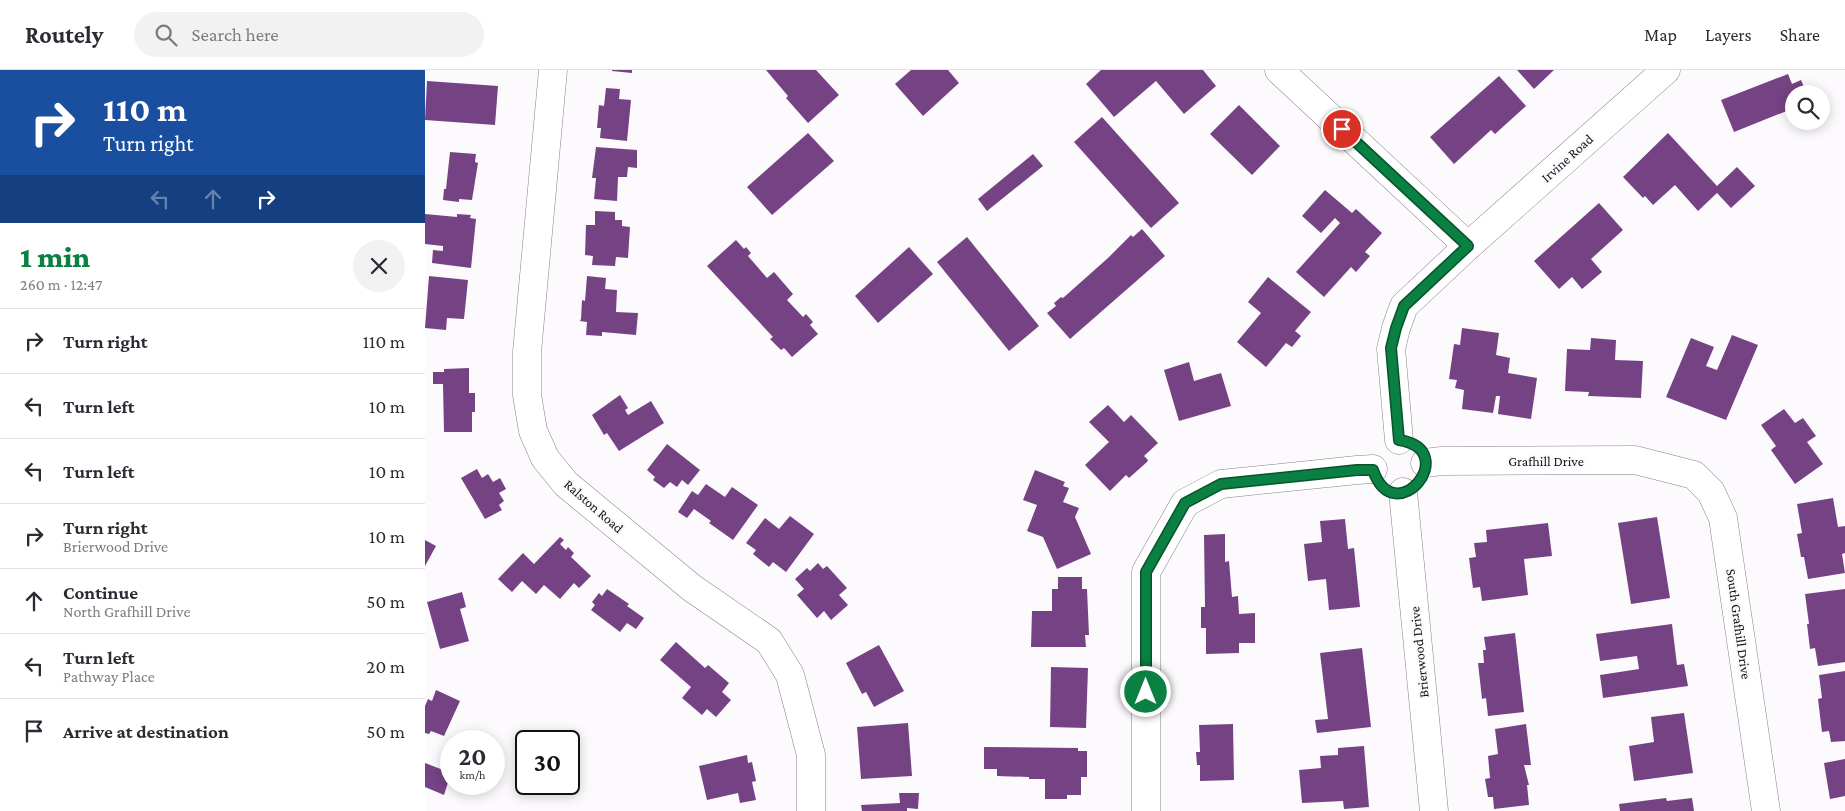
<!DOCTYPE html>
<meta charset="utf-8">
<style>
:root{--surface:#fff;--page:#f2f2f3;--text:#2b2b33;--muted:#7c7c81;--line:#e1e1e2;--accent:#0b8043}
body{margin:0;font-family:"Crimson Pro",serif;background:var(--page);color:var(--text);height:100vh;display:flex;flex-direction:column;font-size:19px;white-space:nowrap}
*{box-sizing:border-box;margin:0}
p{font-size:16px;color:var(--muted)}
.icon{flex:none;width:28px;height:28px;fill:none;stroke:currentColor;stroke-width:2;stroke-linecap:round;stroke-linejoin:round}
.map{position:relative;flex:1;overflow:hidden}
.details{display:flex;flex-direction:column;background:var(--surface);width:425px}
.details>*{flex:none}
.top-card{background:#1a4fa0;color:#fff;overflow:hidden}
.fabs{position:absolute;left:1360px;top:15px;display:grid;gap:10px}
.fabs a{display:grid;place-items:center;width:45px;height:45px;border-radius:50%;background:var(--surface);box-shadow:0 2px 12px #0003;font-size:25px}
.speed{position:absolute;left:15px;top:660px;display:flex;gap:10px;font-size:25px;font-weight:700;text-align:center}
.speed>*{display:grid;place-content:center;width:65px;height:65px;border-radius:50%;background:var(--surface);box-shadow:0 2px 12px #0003;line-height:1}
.speed small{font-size:12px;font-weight:400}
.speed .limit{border:2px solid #111;border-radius:8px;background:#fff;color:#111}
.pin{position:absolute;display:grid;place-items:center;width:42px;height:42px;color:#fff;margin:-21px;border:2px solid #fff;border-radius:50%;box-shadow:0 1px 5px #0007}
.me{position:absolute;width:55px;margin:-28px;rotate:0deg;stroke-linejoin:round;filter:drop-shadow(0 0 4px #0008)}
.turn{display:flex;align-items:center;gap:18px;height:105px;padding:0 20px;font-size:22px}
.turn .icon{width:65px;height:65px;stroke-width:2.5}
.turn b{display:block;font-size:35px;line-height:42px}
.lanes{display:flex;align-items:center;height:48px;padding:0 20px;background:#0003;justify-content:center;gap:25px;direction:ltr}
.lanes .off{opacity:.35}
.round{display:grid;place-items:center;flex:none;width:52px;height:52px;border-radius:26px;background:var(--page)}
.headline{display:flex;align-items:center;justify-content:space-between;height:85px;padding:0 20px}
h1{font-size:30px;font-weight:800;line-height:38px;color:var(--accent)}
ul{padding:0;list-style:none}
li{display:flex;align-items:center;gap:15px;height:65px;padding:0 20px;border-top:1px solid var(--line)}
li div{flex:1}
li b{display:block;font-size:19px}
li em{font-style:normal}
header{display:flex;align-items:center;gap:30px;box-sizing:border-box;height:70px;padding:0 25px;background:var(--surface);border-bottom:1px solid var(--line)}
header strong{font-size:24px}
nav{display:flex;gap:28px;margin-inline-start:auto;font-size:18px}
.search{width:350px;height:45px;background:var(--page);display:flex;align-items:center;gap:12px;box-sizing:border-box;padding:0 18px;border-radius:28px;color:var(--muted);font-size:19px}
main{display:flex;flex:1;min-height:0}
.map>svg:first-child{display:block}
.building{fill:#754384}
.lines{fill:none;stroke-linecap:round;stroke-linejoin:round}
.minor-casing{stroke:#8b7f8e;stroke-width:29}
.minor{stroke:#fff;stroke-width:28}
.route-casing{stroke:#07532c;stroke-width:12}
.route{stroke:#0b8043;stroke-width:9}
.labels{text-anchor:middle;stroke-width:5;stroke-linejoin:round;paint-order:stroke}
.street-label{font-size:14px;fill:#171318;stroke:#fcfafd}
</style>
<header>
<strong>Routely</strong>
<div class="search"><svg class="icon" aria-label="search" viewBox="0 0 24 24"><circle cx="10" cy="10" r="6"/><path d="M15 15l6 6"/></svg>Search here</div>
<nav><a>Map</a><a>Layers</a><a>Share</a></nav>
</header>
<main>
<section class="details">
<div class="top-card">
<div class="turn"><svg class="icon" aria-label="right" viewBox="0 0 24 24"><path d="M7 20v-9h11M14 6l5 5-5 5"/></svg><div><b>110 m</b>Turn right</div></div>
<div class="lanes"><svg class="icon off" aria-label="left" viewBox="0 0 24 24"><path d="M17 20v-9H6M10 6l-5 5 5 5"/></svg><svg class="icon off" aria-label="ahead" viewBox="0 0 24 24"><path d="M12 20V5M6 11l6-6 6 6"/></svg><svg class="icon" aria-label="right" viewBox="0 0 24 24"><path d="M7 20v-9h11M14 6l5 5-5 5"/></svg></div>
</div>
<div class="headline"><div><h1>1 min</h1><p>260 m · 12:47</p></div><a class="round"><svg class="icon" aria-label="close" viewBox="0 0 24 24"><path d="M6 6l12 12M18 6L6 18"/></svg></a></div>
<ul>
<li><svg class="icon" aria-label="right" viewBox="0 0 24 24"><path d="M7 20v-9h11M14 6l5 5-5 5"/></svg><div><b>Turn right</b></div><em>110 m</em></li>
<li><svg class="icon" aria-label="left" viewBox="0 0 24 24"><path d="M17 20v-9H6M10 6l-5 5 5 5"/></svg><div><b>Turn left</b></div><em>10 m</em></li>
<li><svg class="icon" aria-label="left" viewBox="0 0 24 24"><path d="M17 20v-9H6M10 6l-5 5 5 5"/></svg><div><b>Turn left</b></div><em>10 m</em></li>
<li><svg class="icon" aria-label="right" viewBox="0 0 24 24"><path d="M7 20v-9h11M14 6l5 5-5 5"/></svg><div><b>Turn right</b><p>Brierwood Drive</p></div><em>10 m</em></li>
<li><svg class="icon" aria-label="ahead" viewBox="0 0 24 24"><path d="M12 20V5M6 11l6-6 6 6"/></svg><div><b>Continue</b><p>North Grafhill Drive</p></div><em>50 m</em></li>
<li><svg class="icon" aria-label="left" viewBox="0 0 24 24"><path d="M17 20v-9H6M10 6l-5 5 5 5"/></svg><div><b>Turn left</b><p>Pathway Place</p></div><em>20 m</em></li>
<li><svg class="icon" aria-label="arrive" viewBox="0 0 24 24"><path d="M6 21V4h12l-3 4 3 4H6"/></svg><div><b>Arrive at destination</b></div><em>50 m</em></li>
</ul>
</section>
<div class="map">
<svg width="1420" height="741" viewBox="0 0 1420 741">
<rect width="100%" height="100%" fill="#fcfafd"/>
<g class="building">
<polygon points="187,0 207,0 207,3 187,1"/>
<polygon points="341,0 391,0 414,25 383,53 361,28 363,26"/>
<polygon points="486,0 523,0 534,13 498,46 470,14"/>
<polygon points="676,0 778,0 791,16 759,44 731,11 689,47 661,14"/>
<polygon points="1092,0 1129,0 1109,19"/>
<polygon points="1363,4 1367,14 1376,10 1382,24 1369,24 1369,38 1309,62 1296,30"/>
<polygon points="1074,6 1101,36 1070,64 1066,60 1029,94 1005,67"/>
<polygon points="2,11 73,16 70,55 0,50"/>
<polygon points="181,18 195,19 194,29 206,30 202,71 175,68 176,58 172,58 174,35 179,36"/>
<polygon points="814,35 855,76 827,105 785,64"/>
<polygon points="677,47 754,133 726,158 649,72"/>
<polygon points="383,63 409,91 347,145 322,117"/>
<polygon points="1243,63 1292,116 1312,97 1330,116 1306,138 1292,123 1273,141 1250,115 1228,135 1220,126 1218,128 1198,107"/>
<polygon points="171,77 212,80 212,98 203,97 202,107 193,107 192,131 169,129 171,108 167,108"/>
<polygon points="25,82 51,84 50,92 53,93 47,130 34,129 34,132 18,130 19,119 21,119"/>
<polygon points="608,84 618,96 562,141 553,129"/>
<polygon points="900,120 927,143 931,139 957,163 940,182 945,186 931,202 926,197 899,227 871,202 915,153 910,148 896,163 877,146"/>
<polygon points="1174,133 1198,160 1166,189 1177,202 1157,219 1147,207 1134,219 1109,191"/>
<polygon points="170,141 190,142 190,150 197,150 197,156 205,157 203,188 191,187 190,196 167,195 168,186 160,185 161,155 170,155"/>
<polygon points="0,144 32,147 32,144 46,145 45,148 51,149 46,198 7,193 8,180 18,181 18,176 0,174"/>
<polygon points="717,159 740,186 645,269 622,243 631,236 629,233 636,227 638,228 683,188 706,165 708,167"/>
<polygon points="542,167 614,256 584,281 512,192"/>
<polygon points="311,170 319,179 321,177 326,183 323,186 342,208 349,202 368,224 362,230 378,247 381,244 388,252 385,255 393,264 367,287 359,278 356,280 345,269 348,267 282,196"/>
<polygon points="484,177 508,204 453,253 430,226"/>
<polygon points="4,206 43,210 39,249 22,248 21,260 0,258"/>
<polygon points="162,206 181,208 180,219 192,220 191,242 213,243 211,265 177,262 177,266 161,265 162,252 155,251 156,249 157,230 160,231"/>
<polygon points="843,207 886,242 870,261 876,266 867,277 861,273 841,297 812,272 836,243 823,232"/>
<polygon points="1037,258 1074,263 1071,285 1085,288 1083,303 1112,308 1106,349 1073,344 1075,326 1071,326 1068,343 1037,339 1039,320 1030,318 1032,310 1024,309 1029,274 1035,275"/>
<polygon points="1307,265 1333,275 1301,350 1241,327 1266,268 1289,277 1281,296 1292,300"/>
<polygon points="1166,268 1191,270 1190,290 1218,291 1216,328 1163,326 1164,322 1140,321 1142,279 1165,280"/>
<polygon points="764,292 769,311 796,303 806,336 754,351 739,300"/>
<polygon points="44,298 44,323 50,323 50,342 47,342 47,362 19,362 18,314 8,314 8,302 19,302 19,299"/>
<polygon points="195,325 203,338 200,340 203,345 226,331 239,353 194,381 182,363 179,365 167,345"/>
<polygon points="683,335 699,352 706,345 733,373 719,386 723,390 722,392 704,408 701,405 685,421 660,395 684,372 664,352"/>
<polygon points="1359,339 1370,353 1378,348 1391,366 1382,372 1398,394 1370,414 1346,380 1351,376 1336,355"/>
<polygon points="242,374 275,400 263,415 257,410 252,417 245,412 239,418 228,410 230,407 222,400"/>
<polygon points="52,399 57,408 63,404 68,412 75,408 81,419 74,423 79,431 74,435 77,440 60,449 36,408"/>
<polygon points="610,400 640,412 638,416 644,418 638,432 654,438 650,447 666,484 632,499 618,467 602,461 612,435 598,430"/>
<polygon points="281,414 300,427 307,417 333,435 308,470 284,453 286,451 269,439 262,448 253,442 267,421 273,425"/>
<polygon points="1408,428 1413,457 1420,456 1420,483 1417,484 1420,503 1383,509 1379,487 1376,487 1372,464 1377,463 1372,434"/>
<polygon points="365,446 389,464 361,502 348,492 344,497 328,484 331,480 321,473 340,448 354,459"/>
<polygon points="1232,447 1245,528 1206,534 1193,453"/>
<polygon points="920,449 923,479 929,478 935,537 904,540 901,509 883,511 879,474 897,472 895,451"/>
<polygon points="1123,453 1127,486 1099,489 1103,525 1057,531 1055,517 1048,518 1044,488 1051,487 1049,473 1062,472 1061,460"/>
<polygon points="800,464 800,492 804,491 807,527 813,526 814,544 830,543 830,573 814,573 814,583 781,584 781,558 776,558 776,537 780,537 779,465"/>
<polygon points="135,467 139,470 135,474 141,480 143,477 149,483 146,487 166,506 154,518 149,513 135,529 119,515 111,524 97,511 87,522 73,509 98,483 109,494"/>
<polygon points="0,470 11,476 0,496"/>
<polygon points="393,493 398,499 402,496 422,518 414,525 423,535 406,550 399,541 392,548 372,525 379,519 370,509 382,498 385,501"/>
<polygon points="633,507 657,507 657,519 662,519 664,565 660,565 661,577 606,577 607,541 627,541 627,519 633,519"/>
<polygon points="182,519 204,534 202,536 219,548 211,559 202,553 195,562 166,540 170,535 167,532 171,527 174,523 177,526"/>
<polygon points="1420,519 1420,592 1393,596 1390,578 1385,579 1382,554 1384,554 1380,524"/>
<polygon points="37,522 41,537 35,539 44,571 15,579 2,532"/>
<polygon points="1247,554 1252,595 1259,594 1263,616 1178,628 1175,605 1214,599 1212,586 1175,591 1171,564"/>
<polygon points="1090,563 1099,642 1063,646 1061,628 1057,629 1053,593 1059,593 1058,580 1061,580 1059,567"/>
<polygon points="251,572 280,598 283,595 304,613 297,622 306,630 291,647 282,639 277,645 257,628 266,617 235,590"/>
<polygon points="454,575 479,621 449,637 441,622 437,624 421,593"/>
<polygon points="937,578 946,657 892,663 890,650 903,649 895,583"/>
<polygon points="626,597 663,598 661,658 625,657"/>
<polygon points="1420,601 1420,671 1406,672 1404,661 1397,662 1393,629 1397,628 1394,605"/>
<polygon points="11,620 35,631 19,666 6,661 4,664 0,663 0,636 3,629 7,631"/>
<polygon points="1259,643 1268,703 1209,711 1204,676 1229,672 1226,647"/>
<polygon points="483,653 487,706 436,709 432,657"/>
<polygon points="808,654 809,710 775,711 775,695 772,695 771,682 775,682 774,655"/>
<polygon points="1101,654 1106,695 1099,695 1104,715 1102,715 1104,735 1069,739 1068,727 1063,727 1060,709 1065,708 1063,686 1073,684 1070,659"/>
<polygon points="939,676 944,737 919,739 918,731 877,733 874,700 896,698 895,686 913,685 913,678"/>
<polygon points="559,677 653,678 653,681 662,681 662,707 656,707 656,725 642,725 642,729 620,729 620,709 604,709 604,707 572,706 572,699 559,699"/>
<polygon points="322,685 323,693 327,692 331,711 327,712 331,730 315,733 313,723 282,730 274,696"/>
<polygon points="1420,689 1420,726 1405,729 1399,693"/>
<polygon points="0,693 26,703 19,725 0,717"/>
<polygon points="474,723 494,723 493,739 482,738 482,741 437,741 436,735 475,733"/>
<polygon points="1241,728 1242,731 1267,728 1269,741 1195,741 1194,734"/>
</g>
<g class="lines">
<g class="minor-casing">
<g id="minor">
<polyline points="128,0 102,282 102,325 108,361 120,388 141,414 267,518 344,571 365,605 386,685 386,741"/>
<polyline points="854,0 1043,176"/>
<polyline points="974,370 966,279 971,258 979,236 1043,176 1241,0"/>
<polyline points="1000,393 1017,391 1210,390 1269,405 1286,422 1298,448 1341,741"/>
<polyline points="978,422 1009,741"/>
<polyline points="721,741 721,502 760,433 796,414 932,400 948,399"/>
</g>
</g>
<use href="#minor" class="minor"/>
</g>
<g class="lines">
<g class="route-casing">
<path id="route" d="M721 622V502L760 433 796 414 932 400H948C970 463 1038 380 974 370L966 278 971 258 979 236 1043 176 917 59"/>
</g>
<use href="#route" class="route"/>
</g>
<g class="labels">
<g class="street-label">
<text transform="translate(1142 88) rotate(-42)" y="5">Irvine Road</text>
<text x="1121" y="396">Grafhill Drive</text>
<text transform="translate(169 436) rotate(41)" y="5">Ralston Road</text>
<text transform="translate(1314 554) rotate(82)" y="5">South Grafhill Drive</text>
<text transform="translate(994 582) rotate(-96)" y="5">Brierwood Drive</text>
</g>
</g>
</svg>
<div class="fabs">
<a><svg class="icon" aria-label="search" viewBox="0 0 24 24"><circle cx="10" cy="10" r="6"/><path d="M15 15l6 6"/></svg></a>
</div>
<div class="speed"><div>20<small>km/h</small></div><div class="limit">30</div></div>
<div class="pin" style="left:917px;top:59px;background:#d93025"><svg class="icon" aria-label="arrive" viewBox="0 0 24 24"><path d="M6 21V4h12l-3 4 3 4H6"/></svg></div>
<svg class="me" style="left:721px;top:622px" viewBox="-20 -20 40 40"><circle r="17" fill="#0b8043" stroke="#fff" stroke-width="3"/><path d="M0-11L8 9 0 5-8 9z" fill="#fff"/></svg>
</div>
</main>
